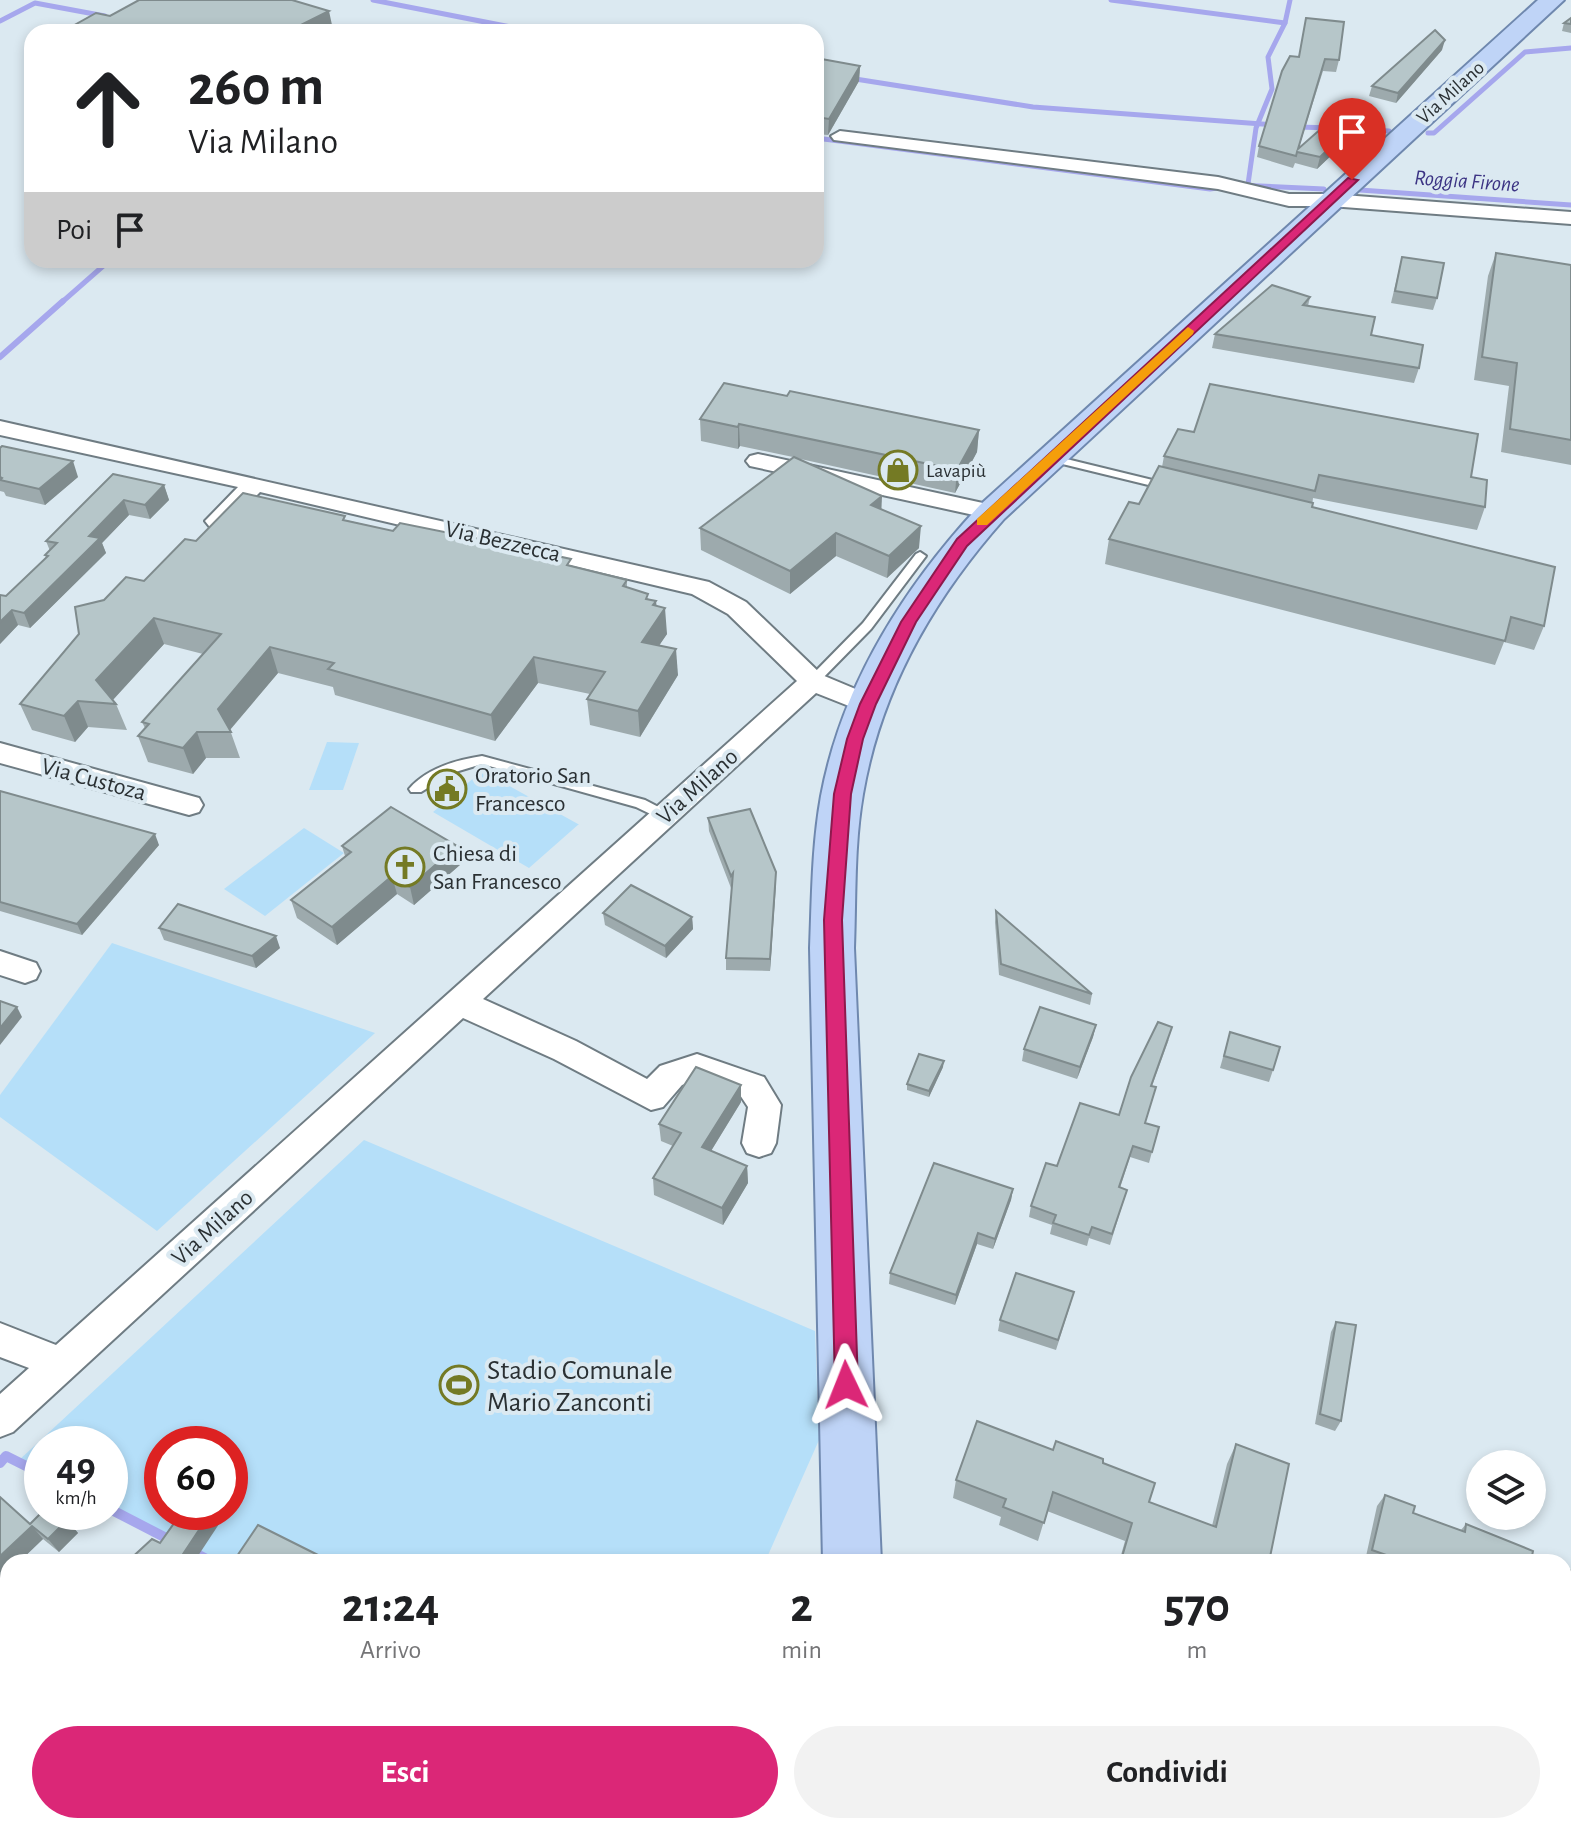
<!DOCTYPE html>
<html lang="it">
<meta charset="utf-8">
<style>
:root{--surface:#fff;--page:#f2f2f2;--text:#202124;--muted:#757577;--accent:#db2777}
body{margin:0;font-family:"Alegreya Sans",sans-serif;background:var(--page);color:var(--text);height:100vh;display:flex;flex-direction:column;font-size:30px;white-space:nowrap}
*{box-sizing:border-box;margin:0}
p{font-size:26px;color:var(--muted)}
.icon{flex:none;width:44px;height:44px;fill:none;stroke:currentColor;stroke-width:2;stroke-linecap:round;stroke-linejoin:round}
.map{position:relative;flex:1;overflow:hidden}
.side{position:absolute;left:0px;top:1554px;width:1572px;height:280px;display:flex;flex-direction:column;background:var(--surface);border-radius:24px 24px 0 0;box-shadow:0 4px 12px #0003}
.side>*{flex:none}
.hud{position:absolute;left:24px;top:24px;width:800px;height:244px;border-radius:24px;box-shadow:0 4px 12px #0003;background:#fff;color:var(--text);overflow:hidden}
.fabs{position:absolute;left:1466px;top:1450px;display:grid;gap:16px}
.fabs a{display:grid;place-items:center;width:80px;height:80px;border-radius:50%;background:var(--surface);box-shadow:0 4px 12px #0003;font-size:40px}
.speed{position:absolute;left:24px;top:1426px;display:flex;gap:16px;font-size:40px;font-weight:700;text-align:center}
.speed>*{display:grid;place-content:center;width:104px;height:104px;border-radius:50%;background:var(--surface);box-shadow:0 4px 12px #0003;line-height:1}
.speed small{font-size:20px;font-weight:400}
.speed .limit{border:12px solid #d22;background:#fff;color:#111}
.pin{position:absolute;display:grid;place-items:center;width:68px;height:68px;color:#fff;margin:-82px -34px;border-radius:50% 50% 50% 0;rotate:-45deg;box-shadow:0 0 8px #0007}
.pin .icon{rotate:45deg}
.me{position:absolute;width:88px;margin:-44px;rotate:358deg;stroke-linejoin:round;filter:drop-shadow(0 0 6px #0008)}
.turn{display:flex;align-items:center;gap:28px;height:168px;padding:0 32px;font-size:36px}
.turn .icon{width:104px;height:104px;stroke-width:2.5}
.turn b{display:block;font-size:56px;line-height:68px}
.then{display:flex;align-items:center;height:76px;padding:0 32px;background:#0003;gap:16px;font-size:30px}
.eta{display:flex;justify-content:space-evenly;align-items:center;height:136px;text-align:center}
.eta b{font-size:48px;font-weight:600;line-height:56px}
.button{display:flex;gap:16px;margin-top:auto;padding:16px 32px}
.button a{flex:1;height:92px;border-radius:48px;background:var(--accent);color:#fff;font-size:32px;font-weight:600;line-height:92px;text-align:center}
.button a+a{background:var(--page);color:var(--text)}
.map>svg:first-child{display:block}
.green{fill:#b5dff9;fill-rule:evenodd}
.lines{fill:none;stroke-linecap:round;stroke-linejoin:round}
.stream-far2{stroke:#a6a7ed;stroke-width:5}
.stream-far1{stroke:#a6a7ed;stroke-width:6}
.stream{stroke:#a6a7ed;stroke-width:10}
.service-casing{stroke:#6f7c83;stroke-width:4}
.minor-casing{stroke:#6f7c83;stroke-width:4}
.primary-casing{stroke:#6f88ae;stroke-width:4}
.service{fill:#fff;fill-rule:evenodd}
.minor{fill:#fff;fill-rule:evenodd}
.primary{fill:#bfd4f7;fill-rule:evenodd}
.wall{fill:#9daaad}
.shaded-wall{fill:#7f8b8d}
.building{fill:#b6c6c9;stroke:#7f8b8d;stroke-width:2}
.route{fill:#db2777;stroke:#8e194d;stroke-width:2}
.slow{fill:#f59e0b}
.labels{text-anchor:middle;stroke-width:8;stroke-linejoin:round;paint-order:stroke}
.far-street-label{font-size:20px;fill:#2a3033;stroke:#dbe9f1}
.far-poi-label{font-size:20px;fill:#2a3033;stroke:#dbe9f1;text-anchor:start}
.far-water-label{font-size:22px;font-style:italic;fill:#3c3484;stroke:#dbe9f1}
.street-label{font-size:24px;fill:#2a3033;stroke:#dbe9f1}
.poi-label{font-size:24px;fill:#2a3033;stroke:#dbe9f1;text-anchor:start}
.near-poi-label{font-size:28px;fill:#2a3033;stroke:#dbe9f1;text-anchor:start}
</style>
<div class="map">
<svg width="1571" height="1834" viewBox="0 0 1571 1834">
<rect width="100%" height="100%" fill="#dbe9f1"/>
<g class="green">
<polygon points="327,742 359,743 343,790 309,790"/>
<polygon points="482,771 578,824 579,824 529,868 433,812"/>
<polygon points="304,828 344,853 265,916 224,889"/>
<polygon points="112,943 375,1033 157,1231 0,1117 0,1095"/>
<path d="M364 1140 815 1331 819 1440 765 1562H212L110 1510V1444H42V1475L17 1462ZM162 1444H230V1512H162Z"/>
</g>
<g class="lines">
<g class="stream-far2">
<polyline points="373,0 536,32"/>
<polyline points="1111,0 1285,23"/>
<polyline points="0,21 35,3 105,16"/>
<polyline points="849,78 1033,107 1276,125"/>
<polyline points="1298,127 1332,128"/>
<polyline points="1350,129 1389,131"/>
<polyline points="1428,133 1434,133 1525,52 1571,48"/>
<polyline points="816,138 1210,189 1224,187"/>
<polyline points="1248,184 1256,128 1272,89 1268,57 1285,23 1290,0"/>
<polyline points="1237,185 1324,189"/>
<polyline points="1360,190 1571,205"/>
<polyline points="61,303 110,260"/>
</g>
<polyline class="stream-far1" points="0,357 63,301"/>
<g class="stream">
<polyline points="0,1463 6,1456 42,1474"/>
<polyline points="110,1509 172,1541"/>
<polyline points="191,1551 212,1562"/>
<polyline points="1230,1826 1246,1834"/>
</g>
<g class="service-casing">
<g id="service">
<polygon points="1050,455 1173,485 1174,487 1169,490 1046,460 1045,458"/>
<polygon points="920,552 926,556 871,629 817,684 809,684 807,681 809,678 863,623 916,554"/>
<path d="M482 756 645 800 670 813 672 816 665 821 636 807 482 764 452 773 421 792H411L409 789C427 768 456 760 482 756Z"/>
<rect x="782" y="1826" width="20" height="8"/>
</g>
</g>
<g class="minor-casing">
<g id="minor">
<polygon points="840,131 1218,177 1289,194 1330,194 1571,212 1571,224 1330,206 1289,206 1218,189 834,140 831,136"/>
<path d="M0 421 709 582 746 602 822 675 877 698 881 704 877 710 868 713 859 710 816 693 483 999 576 1041 647 1079 660 1066 697 1054 764 1077 781 1105 776 1143 771 1153 759 1157 747 1153 742 1143 748 1107 740 1095 697 1080 682 1085 663 1107 651 1110 554 1059 463 1018 13 1432 0 1437V1394L29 1368 0 1357V1323L56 1345 797 681 728 614 692 594 260 492C246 506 230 531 209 526L205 521 238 487 0 435Z"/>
<polygon points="758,454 992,505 1000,507 1004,512 1000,517 992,519 750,466 746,461 750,456"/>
<polygon points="0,743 199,798 203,805 199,812 189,815 0,763"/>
<polygon points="0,951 36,963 40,971 36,979 25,983 0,975"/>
<polygon points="0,1732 8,1735 8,1782 0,1779"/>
<polygon points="51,1826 100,1826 103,1834 54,1834"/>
</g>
</g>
<g class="primary-casing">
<g id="primary">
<path d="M1538 0H1564L1004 519C934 598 881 689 863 794 854 845 856 897 854 948L881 1562H823L810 948C812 897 812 846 821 796 842 684 904 587 980 505Z"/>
<rect x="829" y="1826" width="64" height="8"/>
</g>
</g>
<use href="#service" class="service"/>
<use href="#minor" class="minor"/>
<use href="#primary" class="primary"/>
</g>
<g class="wall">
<polygon points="1571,18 1571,33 1562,31 1564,23"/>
<polygon points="1442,50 1396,103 1369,96 1372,86"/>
<polygon points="1290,56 1339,60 1336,72 1323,71 1299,147 1362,117 1359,129 1317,169 1295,163 1293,168 1257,157 1259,146"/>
<polygon points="816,58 860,66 859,81 828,135 816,134"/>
<polygon points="1496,253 1571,265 1571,465 1501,452 1509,386 1474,380 1488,276"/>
<polygon points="1402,257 1437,298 1433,310 1391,303"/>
<polygon points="1310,297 1308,306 1371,335 1419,368 1414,383 1212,348 1215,334"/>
<polygon points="787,396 979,430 977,452 955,493 796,458 882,510 919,548 887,578 836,556 790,594 701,550 700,528 793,457 740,446 738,449 701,441 700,419"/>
<polygon points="0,448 78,477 45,505 6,496 4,492 0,491"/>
<polygon points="1164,456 1471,477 1485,507 1477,530 1313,498 1312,507 1544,626 1534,650 1504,642 1495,665 1105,564 1109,539 1139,504 1162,467"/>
<polygon points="113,474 164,485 169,500 150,519 129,515 102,543 106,553 30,628 18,625 0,644 6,596 46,557 45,555 50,551 46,541"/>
<polygon points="346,520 393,531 572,566 627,580 627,587 649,599 657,606 667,634 659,645 678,675 640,737 590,725 587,699 590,694 538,683 495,741 335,695 333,687 278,673 230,730 240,758 206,758 193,774 148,762 138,736 145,728 142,722 203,654 164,644 113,700 116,704 127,730 88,727 75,742 32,730 20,704 79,634 104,600 144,581 196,541"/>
<polygon points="0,791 159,845 82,935 0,911"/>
<polygon points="708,818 776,872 770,971 726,970 726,958 732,887 731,888 709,831"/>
<polygon points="342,846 457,846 461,864 414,905 397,894 337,945 297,918 291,900 345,856"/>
<polygon points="996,911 1092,994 1090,1005 999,975 995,922"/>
<polygon points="603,913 692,917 693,929 666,958 605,925"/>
<polygon points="159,928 280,948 256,968 164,940"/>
<polygon points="1096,1025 1093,1037 1077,1079 1022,1061 1024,1049"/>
<polygon points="1230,1032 1273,1070 1269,1082 1220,1068"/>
<polygon points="1169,1039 1152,1086 1145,1123 1152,1152 1149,1163 1130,1157 1120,1188 1127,1190 1110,1245 1089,1238 1087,1246 1050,1234 1052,1225 1029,1217 1031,1206 1057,1166 1119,1115"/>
<polygon points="943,1067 929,1097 907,1090 907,1084"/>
<polygon points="741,1102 711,1151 747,1166 748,1183 723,1225 654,1195 653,1178 673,1146 661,1141 659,1124"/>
<polygon points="1013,1189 1011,1200 993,1249 977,1244 955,1305 889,1284 890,1273"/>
<polygon points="1071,1303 1056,1350 998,1331 1000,1320"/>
<polygon points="1336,1322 1341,1421 1335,1431 1315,1424 1331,1332"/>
<polygon points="1236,1444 1269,1562 1119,1562 1125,1541 1047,1511 1038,1541 999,1525 1001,1517 953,1498 956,1480 1053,1450 1149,1502 1212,1526 1227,1464"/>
<polygon points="1385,1495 1413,1513 1461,1530 1466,1524 1548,1562 1368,1562 1365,1561 1377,1506"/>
<polygon points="0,1497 30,1524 42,1512 58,1512 67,1520 78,1533 59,1552 43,1539 19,1562 8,1562 8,1573 0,1580"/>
<polygon points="1564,1569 1569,1571 1571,1569 1571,1642 1564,1640"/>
<polygon points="1564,1703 1571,1705 1571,1784 1564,1782"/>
<polygon points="403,1826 557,1826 566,1834 412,1834"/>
<polygon points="1021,1826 1213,1826 1231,1834 1021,1834"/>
</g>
<g class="shaded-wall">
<polygon points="329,11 332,25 319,32 287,32"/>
<polygon points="1445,40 1442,50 1396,103 1398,93"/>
<polygon points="860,66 859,81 828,135 829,119"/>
<polygon points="1362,117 1359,129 1317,169 1320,157"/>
<polygon points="739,424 740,446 738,449 738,427"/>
<polygon points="979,430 977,452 955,493 957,470"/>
<polygon points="73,461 78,477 45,505 39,489"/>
<polygon points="164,485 169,500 150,519 145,505"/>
<polygon points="882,496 881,519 871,505"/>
<polygon points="124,500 129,515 102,543 106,553 30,628 24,613 89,536"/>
<polygon points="921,526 919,548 887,578 889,556"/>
<polygon points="836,533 836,556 790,594 790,571"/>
<polygon points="656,601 658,619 665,608 667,634 644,668 642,642 653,605"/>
<polygon points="12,610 18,625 0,644 0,622"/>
<polygon points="154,618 164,644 109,704 96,680"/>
<polygon points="270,647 278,673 228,732 218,709"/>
<polygon points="676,649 678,675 640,737 638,711"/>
<polygon points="534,657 538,683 495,741 491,715"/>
<polygon points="78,701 88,727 75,742 64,716"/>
<polygon points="197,732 206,758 193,774 183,748"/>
<polygon points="155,834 159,845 82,935 77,924"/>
<polygon points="457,846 461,864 414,905 410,887"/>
<polygon points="776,872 776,884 770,971 770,959"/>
<polygon points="392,876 397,894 337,945 332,927"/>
<polygon points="692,917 693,929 666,958 665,946"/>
<polygon points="276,936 280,948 256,968 252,956"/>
<polygon points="17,1007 22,1017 0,1045 0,1028"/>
<polygon points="1096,1025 1093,1037 1077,1079 1080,1067"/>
<polygon points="944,1061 943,1067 929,1097 929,1091"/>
<polygon points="741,1085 741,1102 703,1164 702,1147"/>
<polygon points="747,1166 748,1183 723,1225 722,1208"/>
<polygon points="1013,1189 1011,1200 993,1249 995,1239"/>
<polygon points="978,1233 977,1244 955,1305 956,1295"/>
<polygon points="211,1512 215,1512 221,1521 194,1562 183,1554"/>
<polygon points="67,1520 78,1533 59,1552 48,1539"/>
<polygon points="32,1526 43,1539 19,1562 8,1562 8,1573 0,1580 0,1556"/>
<polygon points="373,1826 377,1826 380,1830 377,1834 367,1834"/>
</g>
<g class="building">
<polygon points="139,0 292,0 329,11 287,32 62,32 96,13 110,16"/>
<polygon points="1306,18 1344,22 1339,60 1325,59 1298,149 1349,104 1362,117 1320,157 1297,152 1296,156 1259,146 1282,71 1290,56 1299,57"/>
<polygon points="1571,18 1571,24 1564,23"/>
<polygon points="594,28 625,32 590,32"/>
<polygon points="1435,30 1445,40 1398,93 1372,86"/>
<polygon points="816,58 860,66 829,119 816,117"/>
<polygon points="1496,253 1571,265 1571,440 1510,429 1517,363 1482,357"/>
<polygon points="1402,257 1444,263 1437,298 1395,291"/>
<polygon points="1272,285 1310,297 1303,305 1375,317 1371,335 1423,345 1419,368 1215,334"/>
<polygon points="724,383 787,396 790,391 979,430 957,470 739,424 738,427 700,419"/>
<polygon points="1210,384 1478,434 1471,477 1487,480 1485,507 1319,475 1315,491 1164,456 1178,429 1194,432"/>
<polygon points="2,446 73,461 39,489 0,480 2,478 0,477 0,448"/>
<polygon points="794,457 882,496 871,505 921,526 889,556 836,533 790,571 700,528"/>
<polygon points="1159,466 1313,503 1312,507 1555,567 1544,626 1511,617 1505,641 1109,539 1129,502 1139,504"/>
<polygon points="113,474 164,485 145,505 124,500 89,536 100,538 24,613 12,610 0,622 0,595 6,596 48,556 45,555 57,543 46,541"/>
<polygon points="243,493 345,516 343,520 393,531 400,523 489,541 571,559 567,565 627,580 623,586 648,594 646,599 656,601 653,605 665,608 642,642 676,649 638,711 587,699 605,672 534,657 491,715 328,669 334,663 270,647 218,709 231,732 197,732 183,748 138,736 149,724 142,722 221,634 154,618 96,680 116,704 78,701 64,716 20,704 79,634 75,607 104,600 126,577 144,581 185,539 196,541"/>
<polygon points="0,791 155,834 77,924 0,902"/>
<polygon points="391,807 457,846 410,887 392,876 332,927 291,900 351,852 342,846"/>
<polygon points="750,809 776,872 770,959 726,958 733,873 731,876 708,818"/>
<polygon points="631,885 692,917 665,946 603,913"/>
<polygon points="178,904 276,936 252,956 159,928"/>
<polygon points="996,911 1092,994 1001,964"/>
<polygon points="0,1001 17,1007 0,1028"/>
<polygon points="1040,1007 1096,1025 1080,1067 1024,1049"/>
<polygon points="1158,1022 1172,1027 1151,1086 1156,1087 1145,1123 1159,1127 1152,1152 1133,1146 1119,1187 1127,1190 1112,1234 1092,1227 1089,1235 1053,1223 1056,1215 1031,1206 1046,1163 1057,1166 1080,1103 1119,1115 1131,1077"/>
<polygon points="1230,1032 1280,1047 1273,1070 1224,1056"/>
<polygon points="919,1054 944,1061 929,1091 907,1084"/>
<polygon points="696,1067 741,1085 702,1147 747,1166 722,1208 653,1178 681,1133 659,1124"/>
<polygon points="934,1163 1013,1189 995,1239 978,1233 956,1295 890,1273"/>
<polygon points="1016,1273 1074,1292 1058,1340 1000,1320"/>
<polygon points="1336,1322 1356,1325 1341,1421 1320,1414"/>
<polygon points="977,1421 1053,1450 1056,1441 1103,1459 1103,1463 1155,1483 1149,1502 1216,1527 1236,1444 1289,1464 1269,1562 1213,1562 1205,1559 1204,1562 1134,1562 1122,1557 1132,1523 1053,1492 1044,1523 1003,1507 1006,1499 956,1480"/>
<polygon points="1385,1495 1415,1506 1413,1513 1465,1532 1466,1524 1533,1551 1532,1556 1548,1562 1406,1562 1372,1550"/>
<polygon points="0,1497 30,1524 42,1512 58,1512 67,1520 48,1539 32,1526 0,1556"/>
<polygon points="182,1512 211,1512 183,1554 200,1562 127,1562 152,1539 160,1543"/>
<polygon points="258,1525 332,1562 233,1562"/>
<polygon points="1564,1569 1571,1571 1571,1629 1564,1627"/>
<polygon points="1564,1703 1571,1705 1571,1773 1564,1770"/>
<polygon points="263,1826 373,1826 367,1834 271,1834"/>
<polygon points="407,1826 557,1826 565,1833 416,1834"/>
<polygon points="673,1826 758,1826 758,1834 672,1834"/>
<polygon points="1025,1826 1213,1826 1231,1834 1025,1834"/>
</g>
<polygon class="route" points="1348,178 1358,180 967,546 916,622 876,704 863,739 851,794 842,920 858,1385 854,1392 846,1395 838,1392 835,1385 824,920 834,794 847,739 860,704 901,622 957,539"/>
<polygon class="slow" points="1188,327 1194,331 1193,334 987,525 977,525 977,519"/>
<defs>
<g id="shop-ring" transform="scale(2)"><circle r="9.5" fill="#dbe9f1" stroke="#747a24" stroke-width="1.5"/><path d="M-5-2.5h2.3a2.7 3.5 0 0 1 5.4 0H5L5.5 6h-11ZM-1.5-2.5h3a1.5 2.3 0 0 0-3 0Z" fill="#747a24"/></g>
<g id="civic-ring" transform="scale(2)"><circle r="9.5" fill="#dbe9f1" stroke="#747a24" stroke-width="1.5"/><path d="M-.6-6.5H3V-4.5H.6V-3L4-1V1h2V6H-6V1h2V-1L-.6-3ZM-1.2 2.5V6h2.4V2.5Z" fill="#747a24"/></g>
<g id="church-ring" transform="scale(2)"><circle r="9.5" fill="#dbe9f1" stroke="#747a24" stroke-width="1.5"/><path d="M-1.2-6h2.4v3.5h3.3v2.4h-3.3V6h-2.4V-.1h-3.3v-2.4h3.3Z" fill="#747a24"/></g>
<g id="stadium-ring" transform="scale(2)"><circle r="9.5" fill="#dbe9f1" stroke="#747a24" stroke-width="1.5"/><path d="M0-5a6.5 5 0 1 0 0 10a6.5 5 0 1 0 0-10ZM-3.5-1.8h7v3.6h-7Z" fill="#747a24"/></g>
</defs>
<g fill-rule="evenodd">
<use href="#shop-ring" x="898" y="470"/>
<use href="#civic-ring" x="447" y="789"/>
<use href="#church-ring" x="405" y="867"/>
<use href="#stadium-ring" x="459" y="1385"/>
</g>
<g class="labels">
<g class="far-street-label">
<text transform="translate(1450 92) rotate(-42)" y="7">Via Milano</text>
</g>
<g class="far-poi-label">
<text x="926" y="477">Lavapiù</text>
</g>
<g class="far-water-label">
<text transform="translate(1467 180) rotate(4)" y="8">Roggia Firone</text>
</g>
<g class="street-label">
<text transform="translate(503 541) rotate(13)" y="8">Via Bezzecca</text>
<text transform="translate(94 779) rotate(15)" y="8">Via Custoza</text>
<text transform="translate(697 786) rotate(-42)" y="8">Via Milano</text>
<text transform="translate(212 1227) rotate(-42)" y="8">Via Milano</text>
</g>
<g class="poi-label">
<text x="475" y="783">Oratorio San<tspan x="475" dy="28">Francesco</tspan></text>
<text x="433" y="861">Chiesa di<tspan x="433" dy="28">San Francesco</tspan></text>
</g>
<g class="near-poi-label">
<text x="487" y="1379">Stadio Comunale<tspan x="487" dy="32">Mario Zanconti</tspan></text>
</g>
</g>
</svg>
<div class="fabs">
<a><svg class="icon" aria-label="layers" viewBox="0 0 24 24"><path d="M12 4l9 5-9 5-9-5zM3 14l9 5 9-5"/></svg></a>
</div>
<div class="speed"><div>49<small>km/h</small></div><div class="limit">60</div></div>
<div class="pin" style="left:1352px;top:180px;background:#d93025"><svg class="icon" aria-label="arrive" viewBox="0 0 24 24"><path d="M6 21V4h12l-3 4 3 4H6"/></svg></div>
<svg class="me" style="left:846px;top:1385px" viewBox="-20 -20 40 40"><path d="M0-17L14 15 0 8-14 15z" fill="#db2777" stroke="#fff" stroke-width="4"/></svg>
<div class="hud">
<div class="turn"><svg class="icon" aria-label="ahead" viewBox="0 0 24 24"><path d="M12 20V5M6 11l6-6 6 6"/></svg><div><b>260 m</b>Via Milano</div></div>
<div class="then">Poi<svg class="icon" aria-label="arrive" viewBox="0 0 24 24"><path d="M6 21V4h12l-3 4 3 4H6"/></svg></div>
</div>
<section class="side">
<div class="eta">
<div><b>21:24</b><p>Arrivo</p></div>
<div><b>2</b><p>min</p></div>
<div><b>570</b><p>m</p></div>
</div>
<div class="button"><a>Esci</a><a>Condividi</a></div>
</section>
</div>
